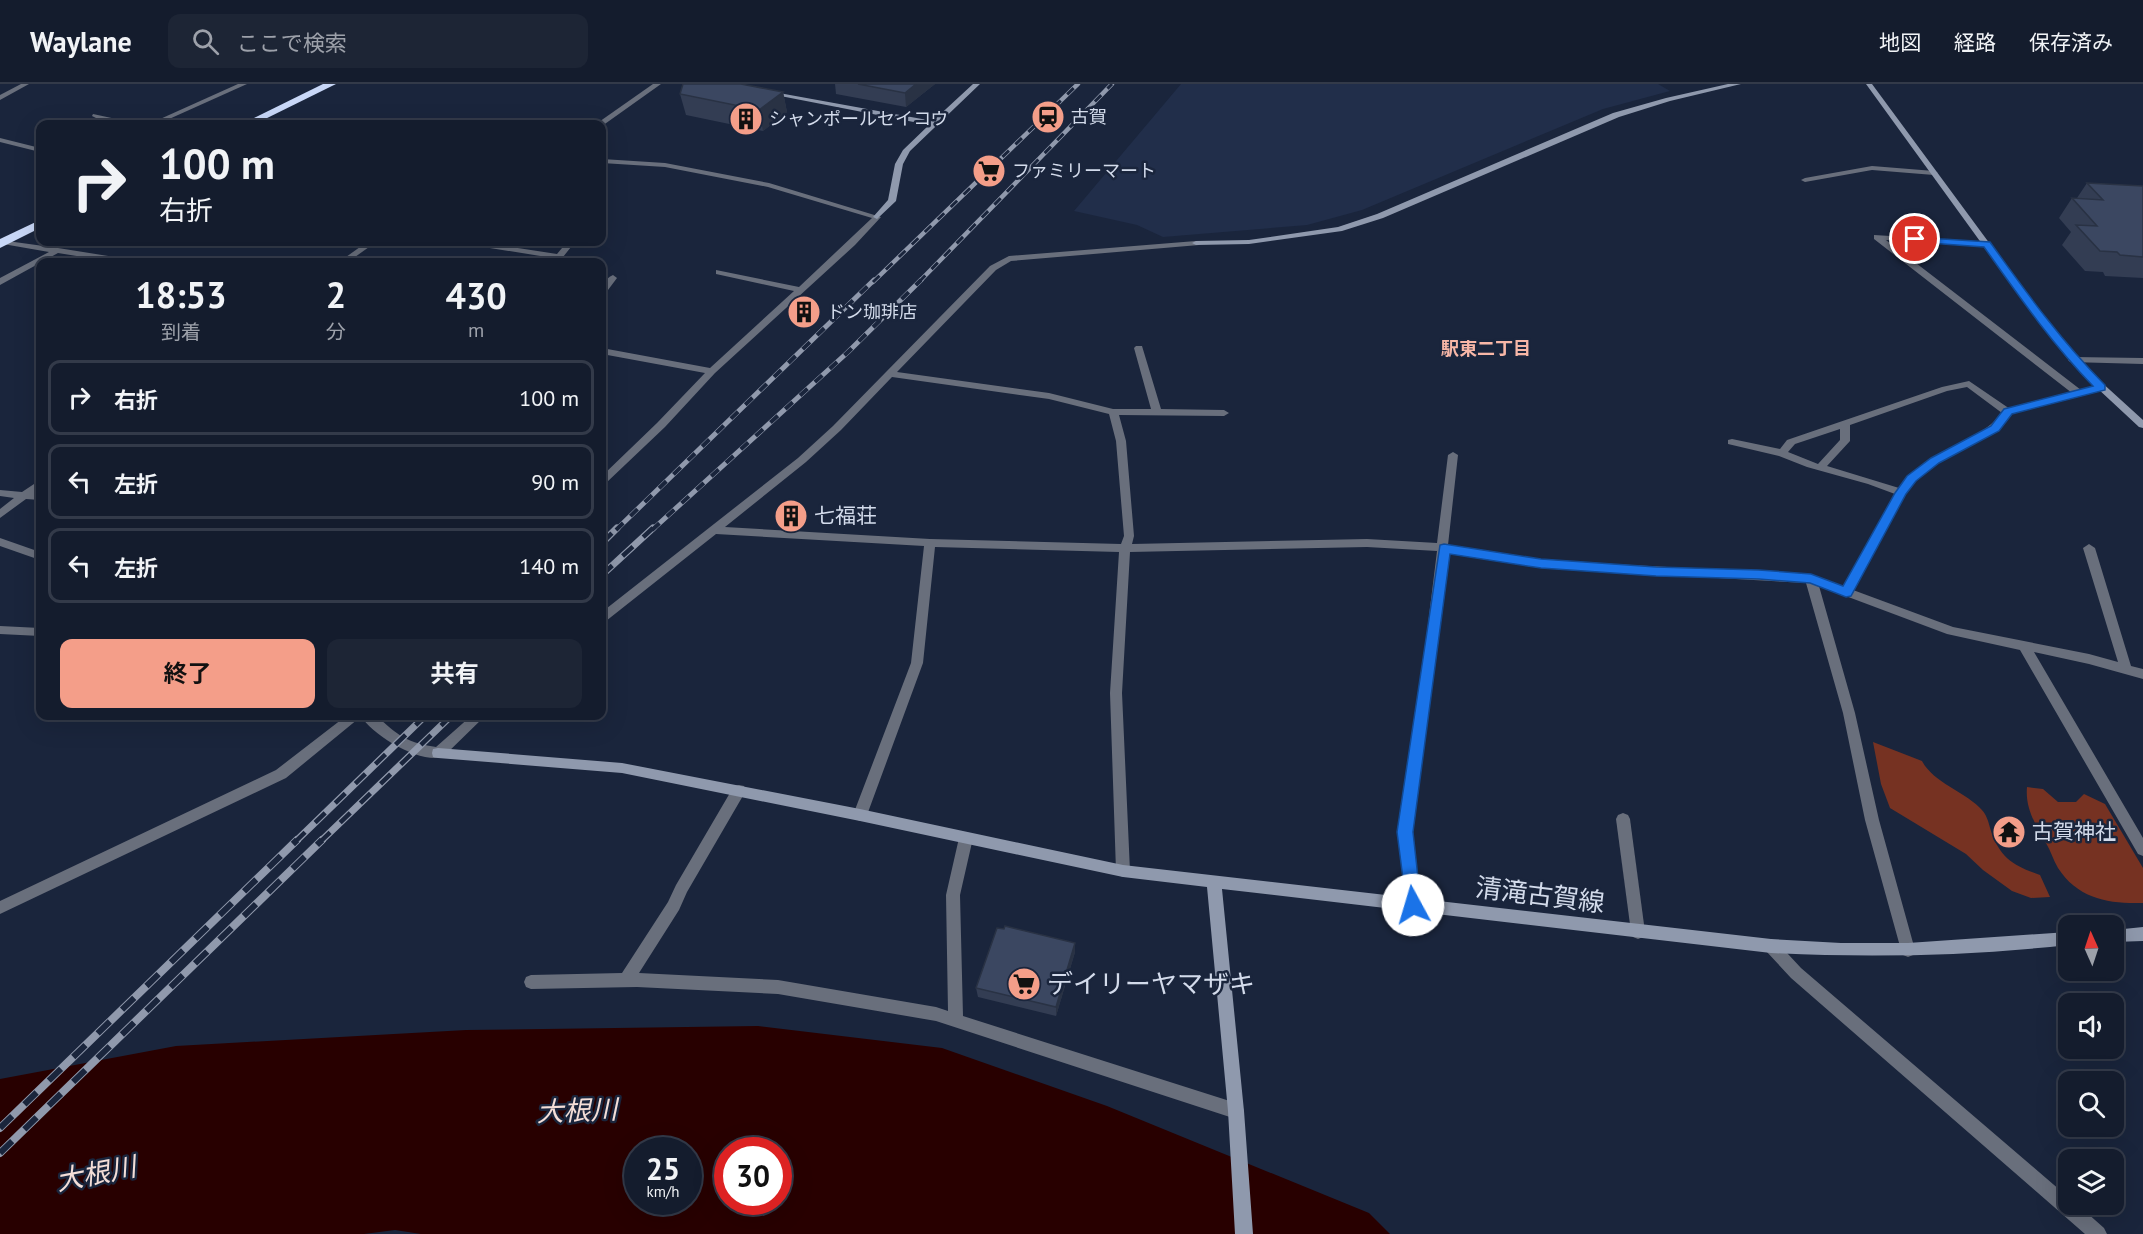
<!DOCTYPE html>
<html lang="ja">
<meta charset="utf-8">
<style>
:root{--surface:#141c2d;--page:#1d2535;--text:#f1f3f6;--muted:#9da1aa;--line:#333a49;--accent:#f49e89}
body{margin:0;font-family:"PT Sans","Noto Sans JP",sans-serif;background:var(--page);color:var(--text);height:100vh;display:flex;flex-direction:column;font-size:22px;white-space:nowrap}
*{box-sizing:border-box;margin:0}
p{font-size:20px;color:var(--muted)}
.icon{flex:none;width:33px;height:33px;fill:none;stroke:currentColor;stroke-width:2;stroke-linecap:round;stroke-linejoin:round}
.map{position:relative;flex:1;overflow:hidden}
.details{position:absolute;left:36px;top:174px;width:570px;height:462px;display:flex;flex-direction:column;background:var(--surface);border-radius:12px;box-shadow:0 6px 24px #0002,0 0 0 2px var(--line)}
.details>*{flex:none}
.hud{position:absolute;left:36px;top:36px;width:570px;height:126px;border-radius:12px;box-shadow:0 6px 24px #0002,0 0 0 2px var(--line);background:#141c2d;color:var(--text);overflow:hidden}
.needle{width:39px;rotate:357deg}
.controls{position:absolute;left:2058px;top:831px;display:grid;gap:12px}
.controls a{display:grid;place-items:center;width:66px;height:66px;border-radius:12px;background:var(--surface);box-shadow:0 6px 24px #0002,0 0 0 2px var(--line);font-size:30px}
.speed{position:absolute;left:624px;top:1053px;display:flex;gap:12px;font-size:30px;font-weight:700;text-align:center}
.speed>*{display:grid;place-content:center;width:78px;height:78px;border-radius:50%;background:var(--surface);box-shadow:0 6px 24px #0002,0 0 0 2px var(--line);line-height:1}
.speed small{font-size:15px;font-weight:400}
.speed .limit{border:9px solid #d22;background:#fff;color:#111}
.pin{position:absolute;display:grid;place-items:center;width:51px;height:51px;color:#fff;margin:-26px;border:3px solid #fff;border-radius:50%;box-shadow:0 2px 6px #0007}
.me{position:absolute;width:66px;margin:-33px;rotate:354deg;stroke-linejoin:round;filter:drop-shadow(0 0 4px #0008)}
.turn{display:flex;align-items:center;gap:21px;height:126px;padding:0 24px;font-size:27px}
.turn .icon{width:78px;height:78px;stroke-width:2.5}
.turn b{display:block;font-size:42px;line-height:51px}
.eta{display:flex;justify-content:space-evenly;align-items:center;height:102px;text-align:center}
.eta b{font-size:36px;font-weight:700;line-height:42px}
.button{display:flex;gap:12px;margin-top:auto;padding:12px 24px}
.button a{flex:1;height:69px;border-radius:12px;background:var(--accent);color:#111;font-size:24px;font-weight:700;line-height:69px;text-align:center}
.button a+a{background:var(--page);color:var(--text)}
ul{padding:0;list-style:none}
li{display:flex;align-items:center;gap:18px;height:75px;margin:0 12px 9px;padding:0 12px;border:3px solid var(--line);border-radius:12px}
li div{flex:1}
li b{display:block;font-size:22px}
li em{font-style:normal}
header{display:flex;align-items:center;gap:36px;box-sizing:border-box;height:84px;padding:0 30px;background:var(--surface);border-bottom:2px solid var(--line)}
header strong{font-size:28px}
nav{display:flex;gap:33px;margin-inline-start:auto;font-size:21px}
.search{width:420px;height:54px;background:var(--page);display:flex;align-items:center;gap:15px;box-sizing:border-box;padding:0 21px;border-radius:12px;color:var(--muted);font-size:22px}
.map>svg:first-child{display:block}
.built{fill:#212e4a}
.forest{fill:#763222}
.water{fill:#280000;fill-rule:evenodd}
.lines{fill:none;stroke-linecap:round;stroke-linejoin:round}
.street{fill:#696f7c;fill-rule:evenodd}
.secondary{fill:#8f99ad;fill-rule:evenodd}
.highway{fill:#c8d7f7;fill-rule:evenodd}
.rail-far3-casing{stroke:#9099ac;stroke-width:4.5}
.rail-far2-casing{stroke:#9099ac;stroke-width:5}
.rail-far1-casing{stroke:#9099ac;stroke-width:7}
.rail-casing{stroke:#9099ac;stroke-width:8}
.rail-far3{stroke:#1a253c;stroke-width:3;stroke-dasharray:9;stroke-linecap:butt}
.rail-far2{stroke:#1a253c;stroke-width:4;stroke-dasharray:10;stroke-linecap:butt}
.rail-far1{stroke:#1a253c;stroke-width:4.5;stroke-dasharray:14;stroke-linecap:butt}
.rail{stroke:#1a253c;stroke-width:6;stroke-dasharray:17;stroke-linecap:butt}
.wall{fill:#333d53}
.shaded-wall{fill:#293244}
.building{fill:#3b4761;stroke:#293244;stroke-width:1.5}
.route{fill:#1a73e8;stroke:#114b97;stroke-width:1.5}
.labels{text-anchor:middle;stroke-width:5;stroke-linejoin:round;paint-order:stroke}
.far-poi-label{font-size:18px;fill:#d3dbeb;stroke:#1a253c;text-anchor:start}
.far-neighbourhood-label{font-size:18px;font-weight:bold;fill:#f8b7a7;stroke:#1a253c}
.poi-label{font-size:21px;fill:#d3dbeb;stroke:#1a253c;text-anchor:start}
.near-street-label{font-size:26px;fill:#d3dbeb;stroke:#1a253c}
.near-poi-label{font-size:26px;fill:#d3dbeb;stroke:#1a253c;text-anchor:start}
.near-water-label{font-size:27px;font-style:italic;fill:#f4ded8;stroke:#1a253c}
</style>
<header>
<strong>Waylane</strong>
<div class="search"><svg class="icon" aria-label="search" viewBox="0 0 24 24"><circle cx="10" cy="10" r="6"/><path d="M15 15l6 6"/></svg>ここで検索</div>
<nav><a>地図</a><a>経路</a><a>保存済み</a></nav>
</header>
<div class="map">
<svg width="2143" height="1150" viewBox="0 0 2143 1150">
<rect width="100%" height="100%" fill="#1a253c"/>
<polygon class="built" points="1181,0 1658,0 1670,7 1603,25 1362,126 1307,141 1163,153 1137,141 1074,127"/>
<g class="forest">
<path d="M1873 658 1922 677C1933 698 1963 707 1979 723 1987 730 1988 737 1991 747 2000 774 2014 782 2040 791L2050 813 2031 814 2012 807 1983 786 1966 770 1890 724 1881 700Z"/>
<path d="M2027 703 2043 705 2058 718H2076L2084 710 2105 720 2143 784V819C2109 820 2078 815 2058 784 2053 776 2051 767 2046 759 2036 741 2025 725 2027 703Z"/>
</g>
<path class="water" d="M758 942 942 964 1107 1022 1369 1129 1390 1150H421L395 1146 364 1150H0V995L176 962 466 946ZM638 1066H688V1118H638ZM728 1066H778V1118H728Z"/>
<g class="lines">
<g class="street">
<polygon points="21,0 29,0 0,16 0,11"/>
<polygon points="238,0 247,0 158,40 149,40"/>
<polygon points="653,0 661,0 602,42 596,40"/>
<polygon points="93,30 130,38 134,40 123,40 96,34 92,32"/>
<polygon points="0,54 40,64 40,68 0,58"/>
<polygon points="602,75 665,79 769,99 881,133 855,161 715,289 665,343 606,399 602,400 602,392 657,339 705,289 602,270 602,264 710,284 794,207 716,190 716,186 799,203 872,134 768,103 665,83 602,79"/>
<polygon points="1872,82 1934,87 1938,89 1934,91 1872,86 1805,98 1801,96 1805,94"/>
<path d="M1874 151 1989 158V162H1986L1886 156 2081 306 2101 301 2106 304 2104 306 2011 330 1999 346 1939 379 1916 396 1906 410 1853 506 1953 543 2089 570 2118 578 2083 464 2089 460 2095 464 2131 582 2143 585V595L2089 580 2034 568 2143 754V772L2138 770 2020 566 1947 550 1819 502 1855 629 1879 736 1915 866 1913 871 1908 873 1903 871 1901 866 1865 736 1843 629 1806 499 1541 484 1447 468 1434 589 1412 748 1420 821 1418 825 1413 827 1408 825 1406 821 1398 748 1422 589 1437 467 1367 463 1130 468 1122 609 1130 787 1128 791 1123 793 1118 791 1116 787 1110 609 1119 468 935 463 923 579 867 731 865 735 860 737 855 735 853 731 911 579 924 462 716 450 606 537 602 538V528L798 374 833 342 990 182 1009 172 1196 157 1200 159 1199 161 1011 177 996 186 897 288 1049 309 1113 325H1151L1134 264 1136 262H1142L1161 325 1224 326 1229 329 1224 332 1119 331 1126 357 1134 452 1132 460 1367 455 1437 459 1448 371 1453 368 1458 371 1448 461 1541 476 1811 491 1844 503 1895 410 1868 400 1807 383 1779 372 1728 360V356L1732 355 1780 365 1787 356 1942 303 1969 297 2010 325 2072 309 1874 155ZM892 293 1049 315 1109 330 1116 357 1124 452 1121 460 930 455 725 443 806 378 841 346ZM1967 303 2002 329C1975 362 1926 368 1899 404L1827 382 1850 357V341L1947 307ZM1840 345V356L1818 380 1788 368 1795 360Z"/>
<polygon points="0,156 58,164 127,175 131,178 114,178 58,169 0,201 0,194 49,168 3,160 0,160"/>
<polygon points="367,158 376,158 348,178 339,178"/>
<polygon points="461,158 478,158 557,170 567,158 575,158 559,178 551,178 553,174 465,160"/>
<path d="M613 191 617 194 605 210H602C602 203 605 194 613 191Z"/>
<polygon points="2073,273 2143,274 2143,280 2070,278 2068,276"/>
<polygon points="40,396 40,404 34,409 40,410 40,416 26,415 0,434 0,425 14,414 0,412 0,406 22,408"/>
<polygon points="0,454 40,468 40,476 0,462"/>
<polygon points="0,542 40,544 40,552 0,550"/>
<polygon points="346,632 360,632 358,635 286,694 0,830 0,817 276,686"/>
<path d="M361 632C382 630 385 643 403 653 413 659 424 661 436 663L471 632H485L443 673C420 680 372 651 361 632Z"/>
<polygon points="739,701 744,702 746,706 744,710 687,808 679,826 639,889 778,896 936,923 948,927 946,811 959,754 961,750 966,748 971,750 973,754 960,811 963,932 1236,1019 1242,1021 1244,1027 1242,1033 1236,1035 936,937 778,910 637,903 531,905 526,903 524,898 526,893 531,891 622,889 668,818 676,801 734,702"/>
<polygon points="1623,729 1628,731 1630,735 1645,848 1643,853 1638,855 1633,853 1631,848 1616,735 1618,731"/>
<polygon points="1771,855 1776,857 1801,884 2068,1113 2068,1120 2077,1120 2104,1144 2107,1150 2085,1150 1791,894 1766,867 1764,862 1766,857"/>
</g>
<g class="secondary">
<polygon points="973,0 980,0 910,67 903,80 896,117 877,135 873,133 888,116 895,80 903,66 929,41 765,9 768,7 933,37"/>
<polygon points="1728,0 1741,0 1670,17 1619,33 1383,134 1342,147 1249,160 1196,161 1192,159 1196,157 1249,156 1338,143 1377,130 1613,29 1666,14"/>
<polygon points="1866,0 1872,0 2046,236 2088,286 2143,336 2143,344 2139,343 2082,290 2040,240"/>
<path d="M438 664 622 679 860 725 1123 781 1771 855 1841 859H1908L2068 848V861C1969 872 1870 874 1771 869L1222 805 1244 1027 1253 1150H1235L1228 1027 1207 803 1123 793 860 737 622 689 438 674 433 673 432 669 433 665Z"/>
<polygon points="2143,843 2143,857 2114,858 2114,846"/>
</g>
<g class="highway">
<polygon points="323,0 336,0 255,40 242,40"/>
<polygon points="40,136 40,144 0,164 0,155"/>
</g>
<g class="rail-far3-casing">
<g id="rail-far3">
<polyline points="873,198 1078,0"/>
<polyline points="919,198 1112,0"/>
</g>
</g>
<g class="rail-far2-casing">
<g id="rail-far2">
<polyline points="616,446 874,196"/>
<polyline points="652,446 848,268 921,196"/>
</g>
</g>
<g class="rail-far1-casing">
<g id="rail-far1">
<polyline points="602,459 617,444"/>
<polyline points="602,491 653,444"/>
<polyline points="295,758 425,632"/>
<polyline points="320,758 451,632"/>
</g>
</g>
<g class="rail-casing">
<g id="rail">
<polyline points="0,1044 297,756"/>
<polyline points="0,1069 322,756"/>
</g>
</g>
<use href="#rail-far3" class="rail-far3"/>
<use href="#rail-far2" class="rail-far2"/>
<use href="#rail-far1" class="rail-far1"/>
<use href="#rail" class="rail"/>
</g>
<g class="wall">
<polygon points="835,0 935,0 906,23 836,10"/>
<polygon points="783,8 787,28 763,47 686,31 680,10"/>
<polygon points="2087,99 2143,102 2143,194 2105,192 2103,188 2085,187 2062,161 2071,148 2059,134 2072,114 2077,114"/>
<polygon points="1075,859 1075,868 1056,932 978,913 976,904"/>
</g>
<g class="shaded-wall">
<polygon points="916,0 935,0 906,23 905,9"/>
<polygon points="783,8 787,28 763,47 759,26"/>
<polygon points="1075,859 1075,868 1056,932 1056,923"/>
</g>
<g class="building">
<polygon points="683,0 741,0 783,8 759,26 680,10"/>
<polygon points="858,0 916,0 905,9"/>
<polygon points="2087,99 2143,102 2143,173 2120,171 2117,168 2100,167 2076,141 2097,142 2072,114 2103,116"/>
<polygon points="1005,842 1075,859 1056,923 976,904 997,844 1004,845"/>
</g>
<path class="route" d="M1911 153 1990 158C2026 208 2061 257 2105 301V306L2012 330 1999 347 1939 379 1916 397 1906 410 1851 512 1846 513 1810 499 1759 495 1656 492 1541 484 1450 470 1413 748 1421 821 1419 826 1413 828 1407 826 1397 748 1440 461 1444 460 1541 475 1656 483 1759 486 1811 490 1843 502 1895 409 1907 392 1931 374 1991 342 2004 325 2093 302C2052 260 2018 211 1984 163L1915 158 1910 155Z"/>
<defs>
<g id="station-disc" transform="scale(1.725)"><circle r="9.5" fill="#f49e89" stroke="#1a253c"/><path d="M-3-6H3Q5-6 5-4V2Q5 4 3 4L4.5 6H3L1.5 4h-3L-3 6H-4.5L-3 4Q-5 4-5 2V-4Q-5-6-3-6ZM-3.5-4v3h7v-3ZM-3.5 1v1.5H-2V1ZM2 1v1.5H3.5V1Z" fill="#111"/></g>
<g id="building-disc" transform="scale(1.725)"><circle r="9.5" fill="#f49e89" stroke="#1a253c"/><path d="M-4-6H4V6H1V3H-1V6H-4ZM-2.5-4.3h1.7v1.8h-1.7ZM.8-4.3h1.7v1.8H.8ZM-2.5-1h1.7V.8h-1.7ZM.8-1h1.7V.8H.8Z" fill="#111"/></g>
<g id="supermarket-disc" transform="scale(1.725)"><circle r="9.5" fill="#f49e89" stroke="#1a253c"/><path d="M-6-5.5h2.5l.6 2H6L4.5 2H-2.5L-4.4-4H-6ZM-1.5 3.2a1.3 1.3 0 1 0 .1 0ZM3 3.2a1.3 1.3 0 1 0 .1 0Z" fill="#111"/></g>
<g id="temple-disc" transform="scale(1.725)"><circle r="9.5" fill="#f49e89" stroke="#1a253c"/><path d="M0-6L5-2H3V0L6.5 2.5H4V6H1.5V3h-3V6H-4V2.5H-6.5L-3 0V-2H-5Z" fill="#111"/></g>
</defs>
<g fill-rule="evenodd">
<use href="#station-disc" x="1048" y="33"/>
<use href="#building-disc" x="746" y="35"/>
<use href="#supermarket-disc" x="989" y="87"/>
<use href="#building-disc" x="804" y="228"/>
<use href="#building-disc" x="791" y="432"/>
<use href="#temple-disc" x="2009" y="748"/>
<use href="#supermarket-disc" x="1024" y="900"/>
</g>
<g class="labels">
<g class="far-poi-label">
<text x="1071" y="39">古賀</text>
<text x="769" y="41">シャンポールセイコウ</text>
<text x="1012" y="93">ファミリーマート</text>
<text x="827" y="234">ドン珈琲店</text>
</g>
<g class="far-neighbourhood-label">
<text x="1486" y="271">駅東二丁目</text>
</g>
<g class="poi-label">
<text x="814" y="439">七福荘</text>
<text x="2032" y="755">古賀神社</text>
</g>
<g class="near-street-label">
<text transform="translate(1540 811) rotate(7)" y="9">清滝古賀線</text>
</g>
<g class="near-poi-label">
<text x="1047" y="909">デイリーヤマザキ</text>
</g>
<g class="near-water-label">
<text transform="translate(577 1027) rotate(-2)" y="9">大根川</text>
<text transform="translate(96 1090) rotate(-11)" y="9">大根川</text>
</g>
</g>
</svg>
<div class="controls">
<a><svg class="needle" viewBox="-14 -14 28 28"><path d="M0-13l5 13h-10z" fill="#e53935"/><path d="M0 13l5-13h-10z" fill="#9da1aa"/></svg></a>
<a><svg class="icon" aria-label="sound" viewBox="0 0 24 24"><path d="M4 9h4l5-4v14l-5-4H4zM17 9q2 3 0 6"/></svg></a>
<a><svg class="icon" aria-label="search" viewBox="0 0 24 24"><circle cx="10" cy="10" r="6"/><path d="M15 15l6 6"/></svg></a>
<a><svg class="icon" aria-label="layers" viewBox="0 0 24 24"><path d="M12 4l9 5-9 5-9-5zM3 14l9 5 9-5"/></svg></a>
</div>
<div class="speed"><div>25<small>km/h</small></div><div class="limit">30</div></div>
<div class="pin" style="left:1915px;top:155px;background:#d93025"><svg class="icon" aria-label="arrive" viewBox="0 0 24 24"><path d="M6 21V4h12l-3 4 3 4H6"/></svg></div>
<svg class="me" style="left:1413px;top:821px" viewBox="-20 -20 40 40"><circle r="19" fill="#fff"/><path d="M0-13L10 11 0 6-10 11z" fill="#1a73e8"/></svg>
<div class="hud">
<div class="turn"><svg class="icon" aria-label="right" viewBox="0 0 24 24"><path d="M7 20v-9h11M14 6l5 5-5 5"/></svg><div><b>100 m</b>右折</div></div>
</div>
<section class="details">
<div class="eta">
<div><b>18:53</b><p>到着</p></div>
<div><b>2</b><p>分</p></div>
<div><b>430</b><p>m</p></div>
</div>
<ul>
<li><svg class="icon" aria-label="right" viewBox="0 0 24 24"><path d="M7 20v-9h11M14 6l5 5-5 5"/></svg><div><b>右折</b></div><em>100 m</em></li>
<li><svg class="icon" aria-label="left" viewBox="0 0 24 24"><path d="M17 20v-9H6M10 6l-5 5 5 5"/></svg><div><b>左折</b></div><em>90 m</em></li>
<li><svg class="icon" aria-label="left" viewBox="0 0 24 24"><path d="M17 20v-9H6M10 6l-5 5 5 5"/></svg><div><b>左折</b></div><em>140 m</em></li>
</ul>
<div class="button"><a>終了</a><a>共有</a></div>
</section>
</div>
